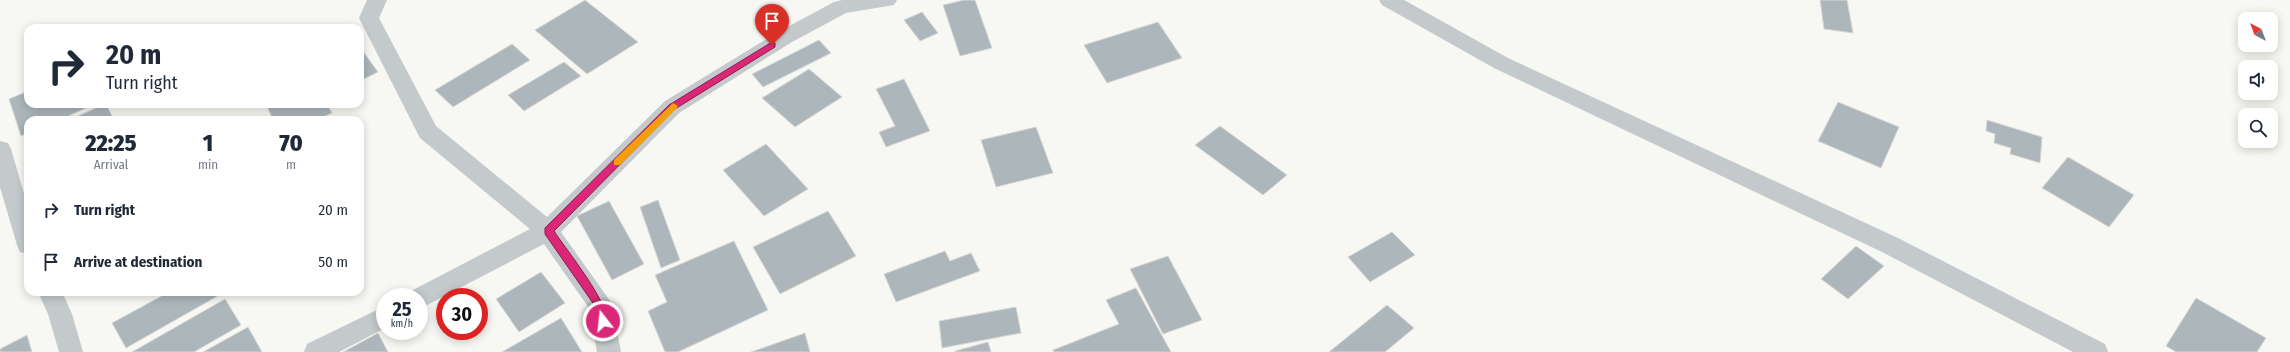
<!DOCTYPE html>
<style>
:root{--surface:#fff;--page:#f2f2f3;--text:#1f2937;--muted:#747a83}
body{margin:0;font-family:"Fira Sans Condensed",sans-serif;background:var(--page);color:var(--text);height:100vh;display:flex;flex-direction:column;font-size:15px;white-space:nowrap}
*{box-sizing:border-box;margin:0}
p{font-size:13px;color:var(--muted)}
.icon{flex:none;width:22px;height:22px;fill:none;stroke:currentColor;stroke-width:2;stroke-linecap:round;stroke-linejoin:round}
.map{position:relative;flex:1;overflow:hidden}
.side{position:absolute;left:24px;top:116px;width:340px;height:180px;display:flex;flex-direction:column;background:var(--surface);border-radius:12px;box-shadow:0 2px 10px #0003}
.side>*{flex:none}
.hud{position:absolute;left:24px;top:24px;width:340px;height:84px;border-radius:12px;box-shadow:0 2px 10px #0003;background:#fff;color:var(--text);overflow:hidden}
.needle{width:26px;rotate:318deg}
.fabs{position:absolute;left:2238px;top:12px;display:grid;gap:8px}
.fabs a{display:grid;place-items:center;width:40px;height:40px;border-radius:8px;background:var(--surface);box-shadow:0 2px 10px #0003;font-size:20px}
.speed{position:absolute;left:376px;top:288px;display:flex;gap:8px;font-size:20px;font-weight:700;text-align:center}
.speed>*{display:grid;place-content:center;width:52px;height:52px;border-radius:50%;background:var(--surface);box-shadow:0 2px 10px #0003;line-height:1}
.speed small{font-size:10px;font-weight:400}
.speed .limit{border:6px solid #d22;background:#fff;color:#111}
.pin{position:absolute;display:grid;place-items:center;width:34px;height:34px;color:#fff;margin:-41px -17px;border-radius:50% 50% 50% 0;rotate:-45deg;box-shadow:0 0 4px #0007}
.pin .icon{rotate:45deg}
.me{position:absolute;width:44px;margin:-22px;rotate:344deg;stroke-linejoin:round;filter:drop-shadow(0 0 3px #0008)}
.turn{display:flex;align-items:center;gap:14px;height:84px;padding:0 16px;font-size:18px}
.turn .icon{width:52px;height:52px;stroke-width:2.5}
.turn b{display:block;font-size:28px;line-height:34px}
.eta{display:flex;justify-content:space-evenly;align-items:center;height:68px;text-align:center}
.eta b{font-size:24px;font-weight:800;line-height:28px}
ul{padding:0;list-style:none}
li{display:flex;align-items:center;gap:12px;height:52px;padding:0 16px}
li div{flex:1}
li b{display:block;font-size:15px}
li em{font-style:normal}
.map>svg:first-child{display:block}
.building{fill:#acb6bb;stroke:#d8d8d6}
.lines{fill:none;stroke-linecap:round;stroke-linejoin:round}
.minor{fill:#c4c9cc;fill-rule:evenodd}
.route{fill:#db2777;stroke:#8e194d}
.slow{fill:#f59e0b}
</style>
<div class="map">
<svg width="2290" height="352" viewBox="0 0 2290 352">
<rect width="100%" height="100%" fill="#f7f7f3"/>
<g class="building">
<polygon points="585,0 638,42 587,74 535,30"/>
<polygon points="964,0 975,0 992,48 960,56 943,5"/>
<polygon points="1820,0 1847,0 1853,33 1824,29"/>
<polygon points="922,12 938,33 920,41 904,20"/>
<polygon points="1158,22 1182,58 1107,83 1084,45"/>
<polygon points="819,40 831,53 763,87 752,74"/>
<polygon points="512,44 530,60 453,107 435,90"/>
<polygon points="362,50 378,72 360,81 360,51"/>
<polygon points="564,62 581,76 524,111 508,95"/>
<polygon points="809,69 842,97 795,127 762,98"/>
<polygon points="904,79 930,131 886,147 879,132 895,126 876,89"/>
<polygon points="28,91 28,104 93,105 59,120 28,120 28,133 21,136 9,99"/>
<polygon points="1838,102 1899,127 1881,168 1818,141"/>
<polygon points="106,104 114,120 69,120 105,104"/>
<polygon points="266,104 327,104 332,113 316,120 273,120"/>
<polygon points="1987,120 2042,137 2040,163 2010,154 2011,148 1994,143 1995,134 1986,131"/>
<polygon points="1220,126 1287,175 1263,195 1195,145"/>
<polygon points="1036,127 1053,173 996,187 981,140"/>
<polygon points="766,144 808,189 764,216 723,170"/>
<polygon points="2068,157 2134,195 2109,227 2042,188"/>
<polygon points="658,200 680,260 661,268 640,207"/>
<polygon points="609,201 644,264 612,280 577,216"/>
<polygon points="828,211 856,256 780,294 753,247"/>
<polygon points="1392,232 1415,255 1370,282 1348,257"/>
<polygon points="734,241 768,310 678,352 665,352 648,311 667,302 655,275"/>
<polygon points="1856,246 1884,266 1848,299 1821,279"/>
<polygon points="945,251 950,261 971,253 980,271 896,302 884,274"/>
<polygon points="1168,256 1202,320 1163,334 1130,269"/>
<polygon points="541,272 565,303 519,332 496,299"/>
<polygon points="1136,288 1171,352 1054,352 1053,350 1119,324 1106,300"/>
<polygon points="169,292 223,293 126,348 112,323"/>
<polygon points="2196,298 2266,338 2257,352 2176,352 2166,346"/>
<polygon points="225,299 241,325 194,352 132,352"/>
<polygon points="1387,305 1414,328 1385,352 1329,352"/>
<polygon points="1016,307 1021,333 942,348 939,321"/>
<polygon points="561,318 582,352 502,352"/>
<polygon points="248,327 262,352 203,352"/>
<polygon points="378,333 388,352 343,352"/>
<polygon points="805,333 810,352 751,352"/>
<polygon points="27,335 32,352 0,352 0,349"/>
<polygon points="988,342 991,352 955,352 955,351"/>
</g>
<g class="lines">
<g class="minor">
<polygon points="367,0 387,0 379,18 436,126 547,217 665,101 778,32 834,2 842,0 897,0 894,5 846,13 792,42 679,113 561,232 608,298 612,305 621,352 597,352 589,308 544,244 427,305 419,308 419,297 408,297 411,291 530,229 420,138 359,18"/>
<polygon points="1379,0 1404,0 1508,58 1898,238 2105,344 2108,352 2073,352 1882,252 1494,68 1382,5"/>
<polygon points="0,141 8,143 11,149 28,207 28,254 20,252 17,245 0,187"/>
<polygon points="38,292 62,292 72,314 83,352 59,352 48,314"/>
<polygon points="385,306 385,328 339,352 304,352 307,344"/>
</g>
</g>
<path class="route" d="M772 42 775 43V47L675 109 554 231C564 247 614 308 606 324H599L595 306 545 234V228L669 105Z"/>
<polygon class="slow" points="673,103 678,106 677,108 620,165 614,165 614,160"/>
</svg>
<div class="fabs">
<a><svg class="needle" viewBox="-14 -14 28 28"><path d="M0-13l5 13h-10z" fill="#e53935"/><path d="M0 13l5-13h-10z" fill="#747a83"/></svg></a>
<a><svg class="icon" aria-label="sound" viewBox="0 0 24 24"><path d="M4 9h4l5-4v14l-5-4H4zM17 9q2 3 0 6"/></svg></a>
<a><svg class="icon" aria-label="search" viewBox="0 0 24 24"><circle cx="10" cy="10" r="6"/><path d="M15 15l6 6"/></svg></a>
</div>
<div class="speed"><div>25<small>km/h</small></div><div class="limit">30</div></div>
<div class="pin" style="left:772px;top:45px;background:#d93025"><svg class="icon" aria-label="arrive" viewBox="0 0 24 24"><path d="M6 21V4h12l-3 4 3 4H6"/></svg></div>
<svg class="me" style="left:603px;top:321px" viewBox="-20 -20 40 40"><circle r="17" fill="#db2777" stroke="#fff" stroke-width="3"/><path d="M0-11L8 9 0 5-8 9z" fill="#fff"/></svg>
<div class="hud">
<div class="turn"><svg class="icon" aria-label="right" viewBox="0 0 24 24"><path d="M7 20v-9h11M14 6l5 5-5 5"/></svg><div><b>20 m</b>Turn right</div></div>
</div>
<section class="side">
<div class="eta">
<div><b>22:25</b><p>Arrival</p></div>
<div><b>1</b><p>min</p></div>
<div><b>70</b><p>m</p></div>
</div>
<ul>
<li><svg class="icon" aria-label="right" viewBox="0 0 24 24"><path d="M7 20v-9h11M14 6l5 5-5 5"/></svg><div><b>Turn right</b></div><em>20 m</em></li>
<li><svg class="icon" aria-label="arrive" viewBox="0 0 24 24"><path d="M6 21V4h12l-3 4 3 4H6"/></svg><div><b>Arrive at destination</b></div><em>50 m</em></li>
</ul>
</section>
</div>
